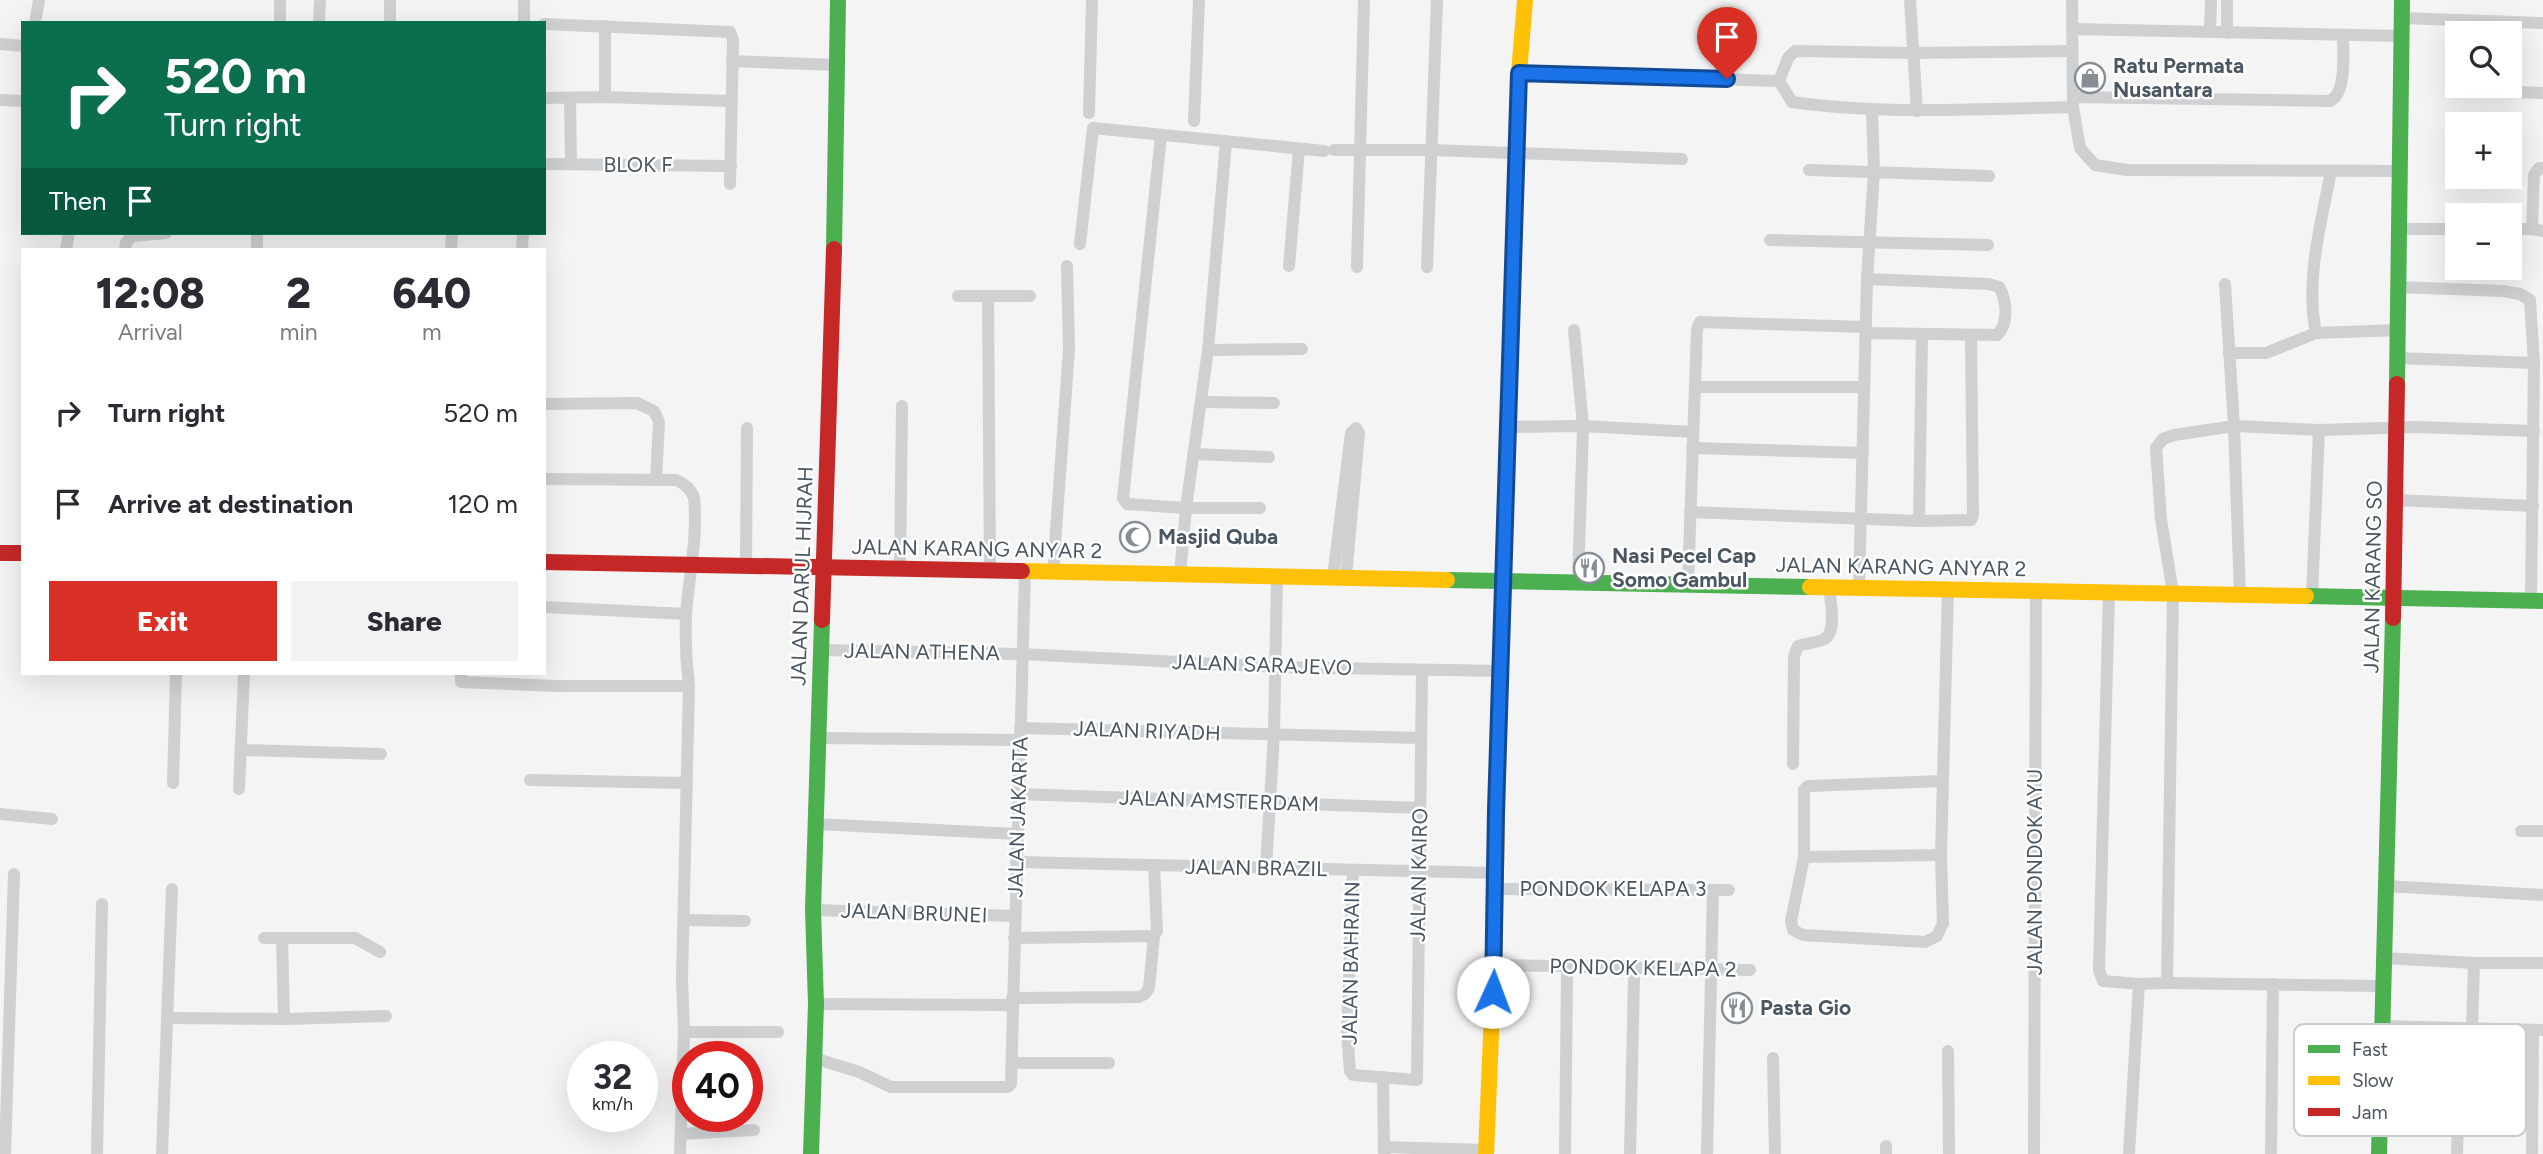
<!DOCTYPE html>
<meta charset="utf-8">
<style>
:root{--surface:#fff;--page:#f2f2f3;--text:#2b2b33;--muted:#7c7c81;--accent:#d93025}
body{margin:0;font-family:Figtree,sans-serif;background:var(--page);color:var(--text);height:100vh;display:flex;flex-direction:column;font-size:26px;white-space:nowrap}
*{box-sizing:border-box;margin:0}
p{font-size:23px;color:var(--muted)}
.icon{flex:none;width:38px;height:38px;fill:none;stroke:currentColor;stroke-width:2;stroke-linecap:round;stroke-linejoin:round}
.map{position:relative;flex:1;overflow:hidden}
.panel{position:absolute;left:21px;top:248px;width:525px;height:427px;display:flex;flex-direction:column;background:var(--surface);border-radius:0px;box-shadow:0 7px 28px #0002}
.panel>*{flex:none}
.top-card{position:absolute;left:21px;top:21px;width:525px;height:214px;border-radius:0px;box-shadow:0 7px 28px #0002;background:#0b6e4f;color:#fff;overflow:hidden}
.controls{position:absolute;left:2445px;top:21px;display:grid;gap:14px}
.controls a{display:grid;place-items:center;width:77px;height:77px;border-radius:0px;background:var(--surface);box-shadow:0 7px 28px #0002;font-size:35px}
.speed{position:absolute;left:567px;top:1041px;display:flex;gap:14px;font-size:35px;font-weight:700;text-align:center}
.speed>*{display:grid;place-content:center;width:91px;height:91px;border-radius:50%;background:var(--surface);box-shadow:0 7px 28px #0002;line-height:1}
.speed small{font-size:18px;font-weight:400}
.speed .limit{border:10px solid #d22;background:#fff;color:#111}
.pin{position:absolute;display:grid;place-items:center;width:60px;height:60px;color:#fff;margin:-72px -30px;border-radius:50% 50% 50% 0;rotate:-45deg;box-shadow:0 0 7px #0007}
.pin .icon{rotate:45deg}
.me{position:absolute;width:77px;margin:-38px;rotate:2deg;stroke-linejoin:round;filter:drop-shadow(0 0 5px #0008)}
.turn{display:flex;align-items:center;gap:24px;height:147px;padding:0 28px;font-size:32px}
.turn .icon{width:91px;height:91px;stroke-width:2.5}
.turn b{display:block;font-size:49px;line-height:60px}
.then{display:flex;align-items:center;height:66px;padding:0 28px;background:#0003;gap:14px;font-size:26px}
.eta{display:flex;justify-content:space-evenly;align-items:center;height:119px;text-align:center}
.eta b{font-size:42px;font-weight:800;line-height:49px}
.action{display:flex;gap:14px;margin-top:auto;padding:14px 28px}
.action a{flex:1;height:80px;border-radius:0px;background:var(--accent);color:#fff;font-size:28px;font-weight:800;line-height:80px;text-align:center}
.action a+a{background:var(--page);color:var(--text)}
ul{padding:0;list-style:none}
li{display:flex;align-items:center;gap:21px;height:91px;padding:0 28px}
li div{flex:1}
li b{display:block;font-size:26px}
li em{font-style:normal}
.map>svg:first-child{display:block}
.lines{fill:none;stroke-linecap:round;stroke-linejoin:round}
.street{stroke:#ced0d2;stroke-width:12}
.fast{stroke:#4caf50;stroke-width:16}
.slow{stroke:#ffc107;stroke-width:16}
.jam{stroke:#c62828;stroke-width:16}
.route-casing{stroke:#114b97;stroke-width:18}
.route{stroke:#1a73e8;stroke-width:12}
.labels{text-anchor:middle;stroke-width:5;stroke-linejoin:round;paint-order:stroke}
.poi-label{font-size:21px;font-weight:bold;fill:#4a5661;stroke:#fff;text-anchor:start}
.street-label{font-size:21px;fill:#4a5661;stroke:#fff}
.key{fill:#fff;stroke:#c9ccd0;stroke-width:2}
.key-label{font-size:19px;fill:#4a5661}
</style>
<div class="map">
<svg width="2543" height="1154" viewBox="0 0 2543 1154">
<rect width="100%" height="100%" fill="#f4f4f4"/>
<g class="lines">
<g class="street">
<polyline points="1910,0 1917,111"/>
<polyline points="2402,18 2543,23"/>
<polyline points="35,23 39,0"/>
<polyline points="280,23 280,0"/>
<polyline points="319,23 320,0"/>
<polyline points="390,23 390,0"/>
<polyline points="524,23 524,0"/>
<polyline points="544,24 730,32 733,40 730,184"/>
<polyline points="2072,29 2402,36"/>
<polyline points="2210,32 2211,0"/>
<polyline points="2227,33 2227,0"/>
<polyline points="0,44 23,46"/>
<polyline points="732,61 837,65"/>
<path d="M1519 73 1779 81 1792 102C1885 115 1979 109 2073 107L2072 0"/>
<polyline points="1779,81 1788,58 1795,51 1914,53 2072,51"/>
<polyline points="2516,92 2543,93"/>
<polyline points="605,97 605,26"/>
<path d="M2073 97 2330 101C2347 93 2343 53 2343 35"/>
<polyline points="544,98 605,97 731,101"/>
<polyline points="570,98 571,164"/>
<polyline points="0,100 23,101"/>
<polyline points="2073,107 2080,148 2095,165 2127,170 2400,171"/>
<polyline points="1089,113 1092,0"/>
<polyline points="1194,121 1199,0"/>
<polyline points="1161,136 1123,498 1127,504 1186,508 1260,508"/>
<polyline points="1334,150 1431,150 1682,159"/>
<polyline points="544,164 731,166"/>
<polyline points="2543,168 2539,168 2534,175 2532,229 2543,231"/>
<polyline points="1809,170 1989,176"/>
<path d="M2331 171C2321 224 2305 279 2316 333L2398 330"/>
<polyline points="2399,229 2457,229"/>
<polyline points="2510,229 2532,229"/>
<polyline points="257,233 257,250"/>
<polyline points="1770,240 1988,245"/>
<polyline points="1080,244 1093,128 1324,151"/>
<polyline points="66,250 69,233"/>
<polyline points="125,250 126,243 132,236 166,233"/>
<polyline points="451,250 452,233"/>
<polyline points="522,250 523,233"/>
<polyline points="1289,266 1299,149"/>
<polyline points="1357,267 1364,0"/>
<polyline points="1427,267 1437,0"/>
<polyline points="2225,284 2234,426 2240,595"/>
<polyline points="2398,287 2503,291 2520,294 2530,300 2534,363 2531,600"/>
<polyline points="958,296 1030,296"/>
<polyline points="988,296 990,570"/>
<polyline points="1574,330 1583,426 1578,582"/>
<path d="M1866 333 1997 335C2009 324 2007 300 1999 287L1989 284 1867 279"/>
<polyline points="1208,350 1302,349"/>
<polyline points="2229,353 2266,353 2316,333"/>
<polyline points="2397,358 2534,363"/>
<polyline points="1696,387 1864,387"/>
<polyline points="1202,402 1274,403"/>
<polyline points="544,404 637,403 654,411 659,422 656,479"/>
<polyline points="1509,427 1583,426 1693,432"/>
<polyline points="1692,448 1863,453"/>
<polyline points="1193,454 1269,457"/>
<path d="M544 479 676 480C684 483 692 490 694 498 698 537 689 576 686 614 685 638 686 662 689 686L682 979 684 1032 680 1154"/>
<polyline points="2395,500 2533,506"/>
<polyline points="1690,512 1919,521 1971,520 1973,516 1971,336"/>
<polyline points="1919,521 1922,335"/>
<polyline points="746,566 747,428"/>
<polyline points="900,569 902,406"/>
<polyline points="1053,572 1069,349 1067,266"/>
<polyline points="1180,574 1186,508 1208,350 1226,142"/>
<polyline points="1333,577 1351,433 1356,428 1359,433 1346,577"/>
<polyline points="1688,584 1697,329 1700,322 1866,327"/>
<polyline points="1859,587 1867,279 1874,172 1872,109"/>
<polyline points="2109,592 2099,970 2103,981 2139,984 2167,983 2173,593 2161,519 2156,448 2163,439 2174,435 2234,426 2319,430 2416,427 2534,431"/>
<polyline points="2312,596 2319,430"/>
<polyline points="544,607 686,614"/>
<polyline points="821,650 1022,654 1275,667 1502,671"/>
<polyline points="461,674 461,682 557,686 689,686"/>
<polyline points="1020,728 1421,738"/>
<polyline points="818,738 1020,740"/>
<polyline points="241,750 381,754"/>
<path d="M1793 764 1794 656 1798 646C1806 643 1820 643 1826 638 1837 629 1830 599 1829 587"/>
<polyline points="530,780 686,783"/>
<polyline points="1943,781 1808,786 1804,790 1804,857 1791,921 1793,930 1803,935 1925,942 1937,936 1943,923 1941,855 1948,589"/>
<polyline points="173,783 176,674"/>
<polyline points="239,789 244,674"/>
<polyline points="1018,794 1420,808"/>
<polyline points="0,814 52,819"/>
<polyline points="816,824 1017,834"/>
<polyline points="2521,831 2543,831"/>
<polyline points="1804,857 1941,855"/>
<polyline points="1016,862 1497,873"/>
<polyline points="1266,868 1274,734 1277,576"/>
<polyline points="1353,870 1347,1032 1350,1071 1353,1075 1417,1080 1422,671"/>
<polyline points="2386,886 2543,895"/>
<polyline points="1497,889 1729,890"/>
<polyline points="813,910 1015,916"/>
<polyline points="684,920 745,921"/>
<polyline points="264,938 282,938"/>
<polyline points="1014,938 1154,936"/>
<polyline points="2384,958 2474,963 2472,1028"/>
<polyline points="2474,963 2543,963"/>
<polyline points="1494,965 1750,970"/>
<polyline points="2167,983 2383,986"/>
<polyline points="1012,998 1139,997 1145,994 1149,988 1154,936 1157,931 1154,865"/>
<polyline points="816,1004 1012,1005"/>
<polyline points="167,1018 284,1019 282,938 355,938 380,952"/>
<polyline points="284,1019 386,1016"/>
<polyline points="2382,1026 2543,1030"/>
<polyline points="684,1032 778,1032"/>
<polyline points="1948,1051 1949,1154"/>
<polyline points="814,1058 859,1072 891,1087 1008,1087 1011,1084 1025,571"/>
<polyline points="1773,1058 1775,1154"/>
<polyline points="1012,1063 1109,1063"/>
<polyline points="1383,1077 1384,1154"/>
<polyline points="681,1134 754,1130"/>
<polyline points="1384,1147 1486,1150"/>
<polyline points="5,1154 14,874"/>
<polyline points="97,1154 102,904"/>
<polyline points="162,1154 172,889"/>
<polyline points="1565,1154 1567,975"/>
<polyline points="1630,1154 1634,978"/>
<polyline points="1707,1154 1713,890"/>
<polyline points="1886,1154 1886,1146"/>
<polyline points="2034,1154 2036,591"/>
<polyline points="2129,1154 2139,984"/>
<polyline points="2271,1154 2273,984"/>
<polyline points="2457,1154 2461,1028"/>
<polyline points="2532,1154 2533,1030"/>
</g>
<g class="fast">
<polyline points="834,249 838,0"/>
<polyline points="2397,384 2402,0"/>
<polyline points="1447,580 1810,587"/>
<polyline points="2306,596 2543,601"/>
<polyline points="1500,686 1516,180"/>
<polyline points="811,1154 816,1004 813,910 822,620"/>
<polyline points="2379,1154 2393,618"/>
</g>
<g class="slow">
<polyline points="1516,180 1519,73 1525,0"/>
<polyline points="1022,571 1447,580"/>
<polyline points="1810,587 2306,596"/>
<polyline points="1486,1154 1494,965 1500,686"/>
</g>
<g class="jam">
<polyline points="0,553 23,553"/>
<polyline points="544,562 1022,571"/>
<polyline points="2393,618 2397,384"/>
<polyline points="822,620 834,249"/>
</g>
</g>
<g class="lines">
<g class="route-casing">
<polyline id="route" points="1493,992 1496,810 1519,73 1727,79"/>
</g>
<use href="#route" class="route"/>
</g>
<defs>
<g id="shop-ring" transform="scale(1.575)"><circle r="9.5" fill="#fff" stroke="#868d94" stroke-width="1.5"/><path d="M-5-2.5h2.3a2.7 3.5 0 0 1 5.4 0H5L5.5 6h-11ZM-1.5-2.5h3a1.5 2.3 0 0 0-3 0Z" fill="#868d94"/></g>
<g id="mosque-ring" transform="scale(1.575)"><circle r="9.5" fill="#fff" stroke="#868d94" stroke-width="1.5"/><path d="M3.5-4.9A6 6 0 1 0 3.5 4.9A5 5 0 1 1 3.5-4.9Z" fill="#868d94"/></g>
<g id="restaurant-ring" transform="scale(1.575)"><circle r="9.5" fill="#fff" stroke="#868d94" stroke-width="1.5"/><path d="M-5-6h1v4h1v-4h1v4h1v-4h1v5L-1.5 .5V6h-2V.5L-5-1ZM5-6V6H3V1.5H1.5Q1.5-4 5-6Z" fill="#868d94"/></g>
</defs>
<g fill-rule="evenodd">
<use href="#shop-ring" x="2090" y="78"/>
<use href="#mosque-ring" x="1135" y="537"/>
<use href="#restaurant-ring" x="1589" y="568"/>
<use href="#restaurant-ring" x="1737" y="1008"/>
</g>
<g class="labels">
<g class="poi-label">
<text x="2113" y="73">Ratu Permata<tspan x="2113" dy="24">Nusantara</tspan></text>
<text x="1158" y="544">Masjid Quba</text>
<text x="1612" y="563">Nasi Pecel Cap<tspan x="1612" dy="24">Somo Gambul</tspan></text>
<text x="1760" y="1015">Pasta Gio</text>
</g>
<g class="street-label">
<text x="638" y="172">BLOK F</text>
<text transform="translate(977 549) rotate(1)" y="7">JALAN KARANG ANYAR 2</text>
<text transform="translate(1901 567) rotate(1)" y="7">JALAN KARANG ANYAR 2</text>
<text transform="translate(802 576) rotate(-88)" y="7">JALAN DARUL HIJRAH</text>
<text transform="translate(2373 577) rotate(-89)" y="7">JALAN KARANG SO</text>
<text transform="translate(922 652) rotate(1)" y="7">JALAN ATHENA</text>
<text transform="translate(1262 665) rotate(2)" y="7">JALAN SARAJEVO</text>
<text transform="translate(1147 731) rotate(2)" y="7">JALAN RIYADH</text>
<text transform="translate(1219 801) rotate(2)" y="7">JALAN AMSTERDAM</text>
<text transform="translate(1018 817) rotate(-88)" y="7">JALAN JAKARTA</text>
<text transform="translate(1256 868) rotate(1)" y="7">JALAN BRAZIL</text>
<text transform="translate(2035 872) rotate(-90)" y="7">JALAN PONDOK AYU</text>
<text transform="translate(1419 875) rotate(-89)" y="7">JALAN KAIRO</text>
<text x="1613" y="896">PONDOK KELAPA 3</text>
<text transform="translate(914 913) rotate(2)" y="7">JALAN BRUNEI</text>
<text transform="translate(1351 963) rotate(-89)" y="7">JALAN BAHRAIN</text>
<text transform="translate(1643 968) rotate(1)" y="7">PONDOK KELAPA 2</text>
</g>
</g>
<rect x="2294" y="1024" width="232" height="112" rx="10" class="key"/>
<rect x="2308" y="1045" width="32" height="8" fill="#4caf50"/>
<rect x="2308" y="1076" width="32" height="9" fill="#ffc107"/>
<rect x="2308" y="1108" width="32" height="8" fill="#c62828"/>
<g class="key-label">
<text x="2352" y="1056">Fast</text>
<text x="2352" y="1087">Slow</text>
<text x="2352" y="1119">Jam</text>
</g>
</svg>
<div class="controls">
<a><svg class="icon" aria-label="search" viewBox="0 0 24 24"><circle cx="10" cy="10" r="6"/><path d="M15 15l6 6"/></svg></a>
<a>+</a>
<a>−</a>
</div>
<div class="speed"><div>32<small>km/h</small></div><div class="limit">40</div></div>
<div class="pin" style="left:1727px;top:79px;background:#d93025"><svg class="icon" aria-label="arrive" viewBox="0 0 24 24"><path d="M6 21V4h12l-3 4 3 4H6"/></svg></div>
<svg class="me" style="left:1493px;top:992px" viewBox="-20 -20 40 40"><circle r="19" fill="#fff"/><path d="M0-13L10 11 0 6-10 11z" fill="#1a73e8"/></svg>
<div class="top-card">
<div class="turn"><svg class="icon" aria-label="right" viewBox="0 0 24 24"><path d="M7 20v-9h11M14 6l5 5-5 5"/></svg><div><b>520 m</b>Turn right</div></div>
<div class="then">Then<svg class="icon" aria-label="arrive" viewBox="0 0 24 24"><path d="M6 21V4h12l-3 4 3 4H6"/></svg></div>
</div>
<section class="panel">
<div class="eta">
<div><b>12:08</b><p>Arrival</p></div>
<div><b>2</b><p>min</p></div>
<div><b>640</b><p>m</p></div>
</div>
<ul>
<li><svg class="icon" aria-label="right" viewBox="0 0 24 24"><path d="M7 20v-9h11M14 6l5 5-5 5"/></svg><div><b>Turn right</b></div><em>520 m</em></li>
<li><svg class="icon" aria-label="arrive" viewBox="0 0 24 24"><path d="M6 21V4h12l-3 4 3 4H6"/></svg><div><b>Arrive at destination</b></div><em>120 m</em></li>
</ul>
<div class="action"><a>Exit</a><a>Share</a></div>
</section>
</div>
